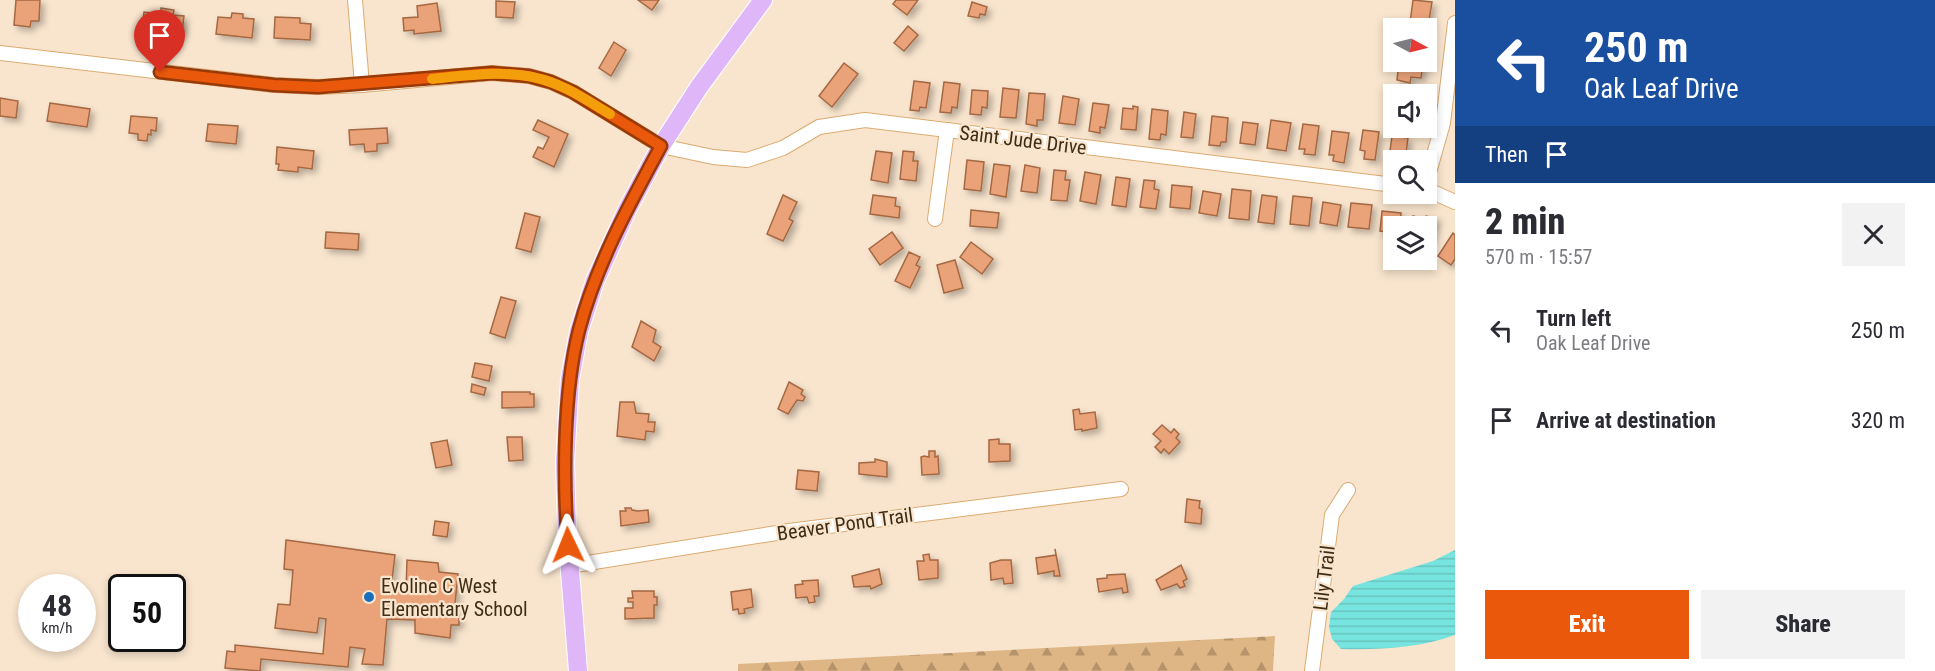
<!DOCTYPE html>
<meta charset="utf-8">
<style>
:root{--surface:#fff;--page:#f2f2f3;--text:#2b2b33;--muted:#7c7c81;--accent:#ea580c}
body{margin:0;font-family:"Roboto Condensed",sans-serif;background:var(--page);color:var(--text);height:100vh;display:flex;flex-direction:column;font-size:22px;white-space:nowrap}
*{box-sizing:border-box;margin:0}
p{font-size:20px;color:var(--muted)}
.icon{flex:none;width:33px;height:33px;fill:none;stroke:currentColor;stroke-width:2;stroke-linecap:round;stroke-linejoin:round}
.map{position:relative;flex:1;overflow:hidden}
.details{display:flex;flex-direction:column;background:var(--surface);width:480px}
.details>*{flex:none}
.guide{background:#1a4fa0;color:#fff;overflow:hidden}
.needle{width:39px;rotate:97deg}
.buttons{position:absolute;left:1383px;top:18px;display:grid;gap:12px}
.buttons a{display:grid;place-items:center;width:54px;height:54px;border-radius:0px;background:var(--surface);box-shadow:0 3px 9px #0003;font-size:30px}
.speed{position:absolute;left:18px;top:574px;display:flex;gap:12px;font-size:30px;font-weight:700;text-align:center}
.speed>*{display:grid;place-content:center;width:78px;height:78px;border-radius:50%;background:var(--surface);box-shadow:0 3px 9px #0003;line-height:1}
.speed small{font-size:15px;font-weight:400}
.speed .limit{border:3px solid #111;border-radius:9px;background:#fff;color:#111}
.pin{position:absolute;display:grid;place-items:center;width:51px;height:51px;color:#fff;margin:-62px -26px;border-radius:50% 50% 50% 0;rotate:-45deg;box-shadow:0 0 6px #0007}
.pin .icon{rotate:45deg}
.me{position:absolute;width:66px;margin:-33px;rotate:358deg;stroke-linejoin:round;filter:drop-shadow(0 0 4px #0008)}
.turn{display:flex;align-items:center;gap:21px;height:126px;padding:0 30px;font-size:27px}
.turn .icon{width:78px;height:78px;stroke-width:2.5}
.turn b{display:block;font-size:42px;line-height:51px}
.then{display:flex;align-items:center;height:57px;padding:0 30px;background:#0003;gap:12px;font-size:22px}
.round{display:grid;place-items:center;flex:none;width:63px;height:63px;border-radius:0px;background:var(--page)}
.head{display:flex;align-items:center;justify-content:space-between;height:102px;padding:0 30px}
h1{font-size:36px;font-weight:800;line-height:45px}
.button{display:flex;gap:12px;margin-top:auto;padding:12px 30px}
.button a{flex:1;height:69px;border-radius:0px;background:var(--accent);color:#fff;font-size:24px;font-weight:800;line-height:69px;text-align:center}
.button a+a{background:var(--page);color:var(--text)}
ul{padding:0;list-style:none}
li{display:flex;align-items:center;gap:18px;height:90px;padding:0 30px}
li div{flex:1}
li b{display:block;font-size:22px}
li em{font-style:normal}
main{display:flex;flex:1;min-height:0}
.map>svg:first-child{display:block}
.forest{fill:url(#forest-firs)}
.water{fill:url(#water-rules)}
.building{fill:#eaa379;stroke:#a46843;stroke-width:1.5;filter:url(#shadow)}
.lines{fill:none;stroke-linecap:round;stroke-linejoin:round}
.minor-casing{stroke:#daab71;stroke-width:16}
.major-casing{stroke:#fff;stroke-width:20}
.minor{stroke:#fff;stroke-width:14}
.major{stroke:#dfb6f7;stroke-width:18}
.route-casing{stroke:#983908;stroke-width:15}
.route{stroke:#ea580c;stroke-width:10}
.slow{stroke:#f59e0b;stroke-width:10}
.poi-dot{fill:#1a6fbd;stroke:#f9e5ce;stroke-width:2}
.labels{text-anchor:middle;stroke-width:4.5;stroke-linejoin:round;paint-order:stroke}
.street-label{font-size:20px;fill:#402d15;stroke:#f9e5ce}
.poi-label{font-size:20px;fill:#402d15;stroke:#f9e5ce;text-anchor:start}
</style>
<main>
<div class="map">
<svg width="1455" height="671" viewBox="0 0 1455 671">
<defs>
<pattern id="forest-firs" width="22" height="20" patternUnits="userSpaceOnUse" patternTransform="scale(1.5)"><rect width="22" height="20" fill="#deb685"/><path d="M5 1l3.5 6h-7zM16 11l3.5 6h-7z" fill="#b5946c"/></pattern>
<pattern id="water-rules" width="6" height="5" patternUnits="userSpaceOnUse" patternTransform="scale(1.5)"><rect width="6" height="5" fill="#77e4df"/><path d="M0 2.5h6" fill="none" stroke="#68c4be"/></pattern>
<filter id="shadow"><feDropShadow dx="4" dy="4" stdDeviation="3" flood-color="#0004"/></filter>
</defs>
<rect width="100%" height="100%" fill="#f9e5ce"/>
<polygon class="forest" points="1275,636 1273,671 738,671 738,664"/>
<path class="water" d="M1455 550V635C1420 648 1378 650 1341 649L1332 639 1329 627 1331 612 1344 599 1353 586 1433 561Z"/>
<g class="building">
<polygon points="16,0 40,0 39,21 31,21 30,27 14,25"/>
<polygon points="638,0 659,0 652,10"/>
<polygon points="896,0 918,0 907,15 893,4"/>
<polygon points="1413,0 1432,2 1428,26 1410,23"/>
<polygon points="496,1 515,2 513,18 496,17"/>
<polygon points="972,2 987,7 985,15 980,14 979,18 968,16"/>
<polygon points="437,3 441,31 414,34 414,30 404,31 403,18 418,17 417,6"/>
<polygon points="161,8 174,10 173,15 184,16 182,32 142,28 144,12 161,14"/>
<polygon points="232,13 243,14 243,18 254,19 252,38 216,34 218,17 231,18"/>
<polygon points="275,17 300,18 300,23 311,24 310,40 274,38"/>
<polygon points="908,26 918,35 904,51 894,43"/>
<polygon points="614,42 626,50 611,76 599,68"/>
<polygon points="1399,62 1423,64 1421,78 1411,77 1410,83 1397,80"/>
<polygon points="844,63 858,74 832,107 819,96"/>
<polygon points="914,81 930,83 926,108 920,107 919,111 910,110"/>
<polygon points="944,82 960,84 957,108 952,107 951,113 940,112"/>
<polygon points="1003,88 1019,90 1016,118 1000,117"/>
<polygon points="972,90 988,91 987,108 982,107 981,115 970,114"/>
<polygon points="1029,93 1045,94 1043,120 1037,120 1037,126 1026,124"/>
<polygon points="1063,96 1079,99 1075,125 1059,123"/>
<polygon points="0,98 18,101 16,118 0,116"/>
<polygon points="50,103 90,109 87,127 47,121"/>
<polygon points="1093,103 1109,105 1105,128 1100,127 1100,133 1089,131"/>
<polygon points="1133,106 1138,107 1136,130 1121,129 1123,108 1133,109"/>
<polygon points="1152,109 1168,111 1166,135 1161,134 1160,140 1149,139"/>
<polygon points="1184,112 1196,114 1193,138 1181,137"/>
<polygon points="131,116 157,118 156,131 151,130 151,135 148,134 147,141 138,140 138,134 129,133"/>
<polygon points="1212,116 1228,118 1226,142 1221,142 1220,146 1209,145"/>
<polygon points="538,120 568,134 554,167 533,157 538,147 543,149 549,137 533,130"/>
<polygon points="1271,120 1291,123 1286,151 1267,148"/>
<polygon points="1243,122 1258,124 1255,145 1240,143"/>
<polygon points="208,124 238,126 236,144 206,141"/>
<polygon points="1303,124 1319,126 1315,155 1304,154 1305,149 1299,149"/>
<polygon points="387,128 388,143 377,144 377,151 365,152 364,144 350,145 349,130"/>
<polygon points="1363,130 1379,132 1375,160 1364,159 1365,151 1360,150"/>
<polygon points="1332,131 1349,133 1344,163 1333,161 1334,155 1329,155"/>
<polygon points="1392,136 1408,138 1405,160 1394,160 1394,165 1388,165"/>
<polygon points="277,147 314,151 312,169 298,167 298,172 278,170 279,164 276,164"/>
<polygon points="876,151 892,153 888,183 871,180"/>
<polygon points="903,151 914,152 913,161 918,161 916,181 900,179"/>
<polygon points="967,160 984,162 981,191 964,189"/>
<polygon points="994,164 1010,166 1006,197 990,194"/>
<polygon points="1025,165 1040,168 1037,193 1021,191"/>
<polygon points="1054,170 1066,171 1065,180 1070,180 1067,201 1051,200"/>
<polygon points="1085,172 1101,175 1096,204 1080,201"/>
<polygon points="1116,177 1130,179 1126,207 1112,205"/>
<polygon points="1144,180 1155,181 1154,189 1159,190 1156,209 1140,207"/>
<polygon points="1172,185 1192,187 1190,209 1170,207"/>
<polygon points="1232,189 1251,191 1249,220 1229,218"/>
<polygon points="1203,191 1221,194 1217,216 1199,213"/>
<polygon points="783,195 797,202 789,219 793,221 783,241 767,234"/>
<polygon points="873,195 896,198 895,206 900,207 899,218 870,214"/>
<polygon points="1262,195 1277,197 1274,224 1258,222"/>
<polygon points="1293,196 1312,198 1309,226 1290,224"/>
<polygon points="1323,202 1341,205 1337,226 1320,223"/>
<polygon points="1351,203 1372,205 1369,229 1348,227"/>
<polygon points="971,210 999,213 997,228 970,226"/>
<polygon points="1382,211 1401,213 1400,226 1394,226 1394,233 1380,231"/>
<polygon points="525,213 540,217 531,252 516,248"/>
<polygon points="1413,216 1425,219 1426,216 1436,218 1430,240 1426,239 1426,226 1410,226"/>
<polygon points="326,232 359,234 358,250 325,248"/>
<polygon points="892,232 903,248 880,265 869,249"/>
<polygon points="1453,233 1455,235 1455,259 1451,265 1438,256"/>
<polygon points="971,242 993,259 982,274 960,257"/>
<polygon points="909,252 920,257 916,265 920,267 910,288 895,281"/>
<polygon points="955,260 963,288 944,293 937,265"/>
<polygon points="501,297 516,301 505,338 490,333"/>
<polygon points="641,321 656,330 653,342 661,347 654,361 632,347"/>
<polygon points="475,363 492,366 489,381 472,377"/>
<polygon points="789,382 803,390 801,394 805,397 803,401 797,400 788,414 778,409"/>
<polygon points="472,384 486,388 484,395 471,392"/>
<polygon points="502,392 530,392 530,394 534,394 534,407 502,408"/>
<polygon points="620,402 634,402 636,413 649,414 648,422 655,422 654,432 646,431 645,440 617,436"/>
<polygon points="1079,409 1080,414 1095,412 1097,428 1082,431 1082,429 1075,430 1073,410"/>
<polygon points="1162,425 1171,433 1174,429 1179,434 1176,438 1180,442 1169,454 1164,449 1161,453 1155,447 1161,441 1153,434"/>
<polygon points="507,437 522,437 523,460 509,461"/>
<polygon points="999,439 999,444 1010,444 1010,461 989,462 989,440"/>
<polygon points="447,440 452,465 436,468 431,443"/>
<polygon points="929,451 935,451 935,457 938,456 939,474 922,475 921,457 924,456 929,457"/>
<polygon points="875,459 887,462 887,477 859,474 859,463 875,462"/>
<polygon points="798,470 819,472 817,491 796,489"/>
<polygon points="1187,499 1200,501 1199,508 1202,509 1201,524 1185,522"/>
<polygon points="625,508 631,508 632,510 638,511 648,510 649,522 621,526 620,511 626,511"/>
<polygon points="435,521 449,523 447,537 433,535"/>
<polygon points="286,540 395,555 391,588 406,590 407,560 438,563 439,572 458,574 454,614 459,615 459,625 451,625 450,638 415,633 415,620 387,619 383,665 362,664 365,649 350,647 348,667 261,659 260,671 225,668 227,651 235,652 235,645 323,654 326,619 319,618 317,633 275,628 278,604 290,605 293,570 284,569"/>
<polygon points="1055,549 1060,576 1054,576 1054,571 1038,574 1036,558 1056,555"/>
<polygon points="929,554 930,560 938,560 938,578 919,580 917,561 924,561 923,555"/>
<polygon points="1001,560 1011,560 1013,583 1004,584 1003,578 991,580 990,563"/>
<polygon points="1181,565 1187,579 1183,581 1185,586 1180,588 1177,584 1161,590 1156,580"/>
<polygon points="879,569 882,584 871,589 870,586 854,587 852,576"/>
<polygon points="1125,574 1128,592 1123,593 1122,588 1099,592 1097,579 1107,578 1107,575"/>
<polygon points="818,580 819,596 814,596 815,602 809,603 807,597 796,598 795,585 803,584 802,581"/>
<polygon points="751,589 753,607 744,609 745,613 739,614 738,609 733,610 731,592"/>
<polygon points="632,591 654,591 654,597 657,597 657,605 654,605 654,618 625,619 625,608 633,608 633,602 628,602 628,598 633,598"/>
</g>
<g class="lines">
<g class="minor-casing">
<g id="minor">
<polyline points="355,0 362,85"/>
<polyline points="0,53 274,85 318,87 362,85 492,73 529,76 551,82 573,92 661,146 713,157 747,160 783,148 819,127 865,120 1394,185"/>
<polyline points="1426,183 1443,123 1455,23"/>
<polyline points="1426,189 1455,202"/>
<polyline points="935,219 947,130"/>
<polyline points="569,566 789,531 1121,489"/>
<polyline points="1312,671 1332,515 1348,490"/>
</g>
</g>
<g class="major-casing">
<polyline id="major" points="578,671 567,533 565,462 570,379 579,331 595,281 627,210 661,146 699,87 763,0"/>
</g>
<use href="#minor" class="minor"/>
<use href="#major" class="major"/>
</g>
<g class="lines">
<g class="route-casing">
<path id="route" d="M160 72 274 85 318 87 492 73 529 76 551 82 573 92 661 146C629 205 596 265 579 330 563 393 563 480 568 545"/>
</g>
<use href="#route" class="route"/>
<path class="slow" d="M432 79C472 75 514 68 553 83 573 90 591 103 610 114"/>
</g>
<circle class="poi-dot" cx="369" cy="597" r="6"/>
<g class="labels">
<g class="street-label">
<text transform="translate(1023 140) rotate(7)" y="7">Saint Jude Drive</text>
<text transform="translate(845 524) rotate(-8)" y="7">Beaver Pond Trail</text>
<text transform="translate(1324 578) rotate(-83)" y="7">Lily Trail</text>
</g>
<g class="poi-label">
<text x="381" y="593">Evoline C West<tspan x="381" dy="23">Elementary School</tspan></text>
</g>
</g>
</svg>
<div class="buttons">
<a><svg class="needle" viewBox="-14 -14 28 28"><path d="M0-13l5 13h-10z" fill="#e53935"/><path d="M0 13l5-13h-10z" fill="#7c7c81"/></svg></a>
<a><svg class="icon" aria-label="sound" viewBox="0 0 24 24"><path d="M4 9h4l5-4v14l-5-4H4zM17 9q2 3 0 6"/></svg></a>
<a><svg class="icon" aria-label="search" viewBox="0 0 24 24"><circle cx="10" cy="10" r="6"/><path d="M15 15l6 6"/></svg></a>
<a><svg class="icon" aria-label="layers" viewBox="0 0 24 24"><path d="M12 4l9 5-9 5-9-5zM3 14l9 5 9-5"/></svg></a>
</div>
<div class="speed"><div>48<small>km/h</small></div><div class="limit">50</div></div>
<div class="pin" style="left:160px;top:72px;background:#d93025"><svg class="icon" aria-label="arrive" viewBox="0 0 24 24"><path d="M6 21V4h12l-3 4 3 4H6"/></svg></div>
<svg class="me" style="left:568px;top:545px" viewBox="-20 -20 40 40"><path d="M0-17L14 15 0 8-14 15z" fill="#ea580c" stroke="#fff" stroke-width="4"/></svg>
</div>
<section class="details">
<div class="guide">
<div class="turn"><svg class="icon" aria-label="left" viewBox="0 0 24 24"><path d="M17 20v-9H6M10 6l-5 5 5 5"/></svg><div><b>250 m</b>Oak Leaf Drive</div></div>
<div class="then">Then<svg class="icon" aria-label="arrive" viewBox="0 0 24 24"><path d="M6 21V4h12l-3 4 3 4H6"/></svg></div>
</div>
<div class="head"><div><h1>2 min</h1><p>570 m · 15:57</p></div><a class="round"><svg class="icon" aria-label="close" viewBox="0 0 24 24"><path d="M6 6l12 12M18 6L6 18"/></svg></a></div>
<ul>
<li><svg class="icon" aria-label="left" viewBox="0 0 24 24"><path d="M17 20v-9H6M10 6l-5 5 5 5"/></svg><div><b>Turn left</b><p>Oak Leaf Drive</p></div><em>250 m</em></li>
<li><svg class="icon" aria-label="arrive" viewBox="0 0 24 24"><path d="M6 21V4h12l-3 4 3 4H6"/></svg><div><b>Arrive at destination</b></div><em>320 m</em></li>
</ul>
<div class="button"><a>Exit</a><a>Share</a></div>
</section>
</main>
